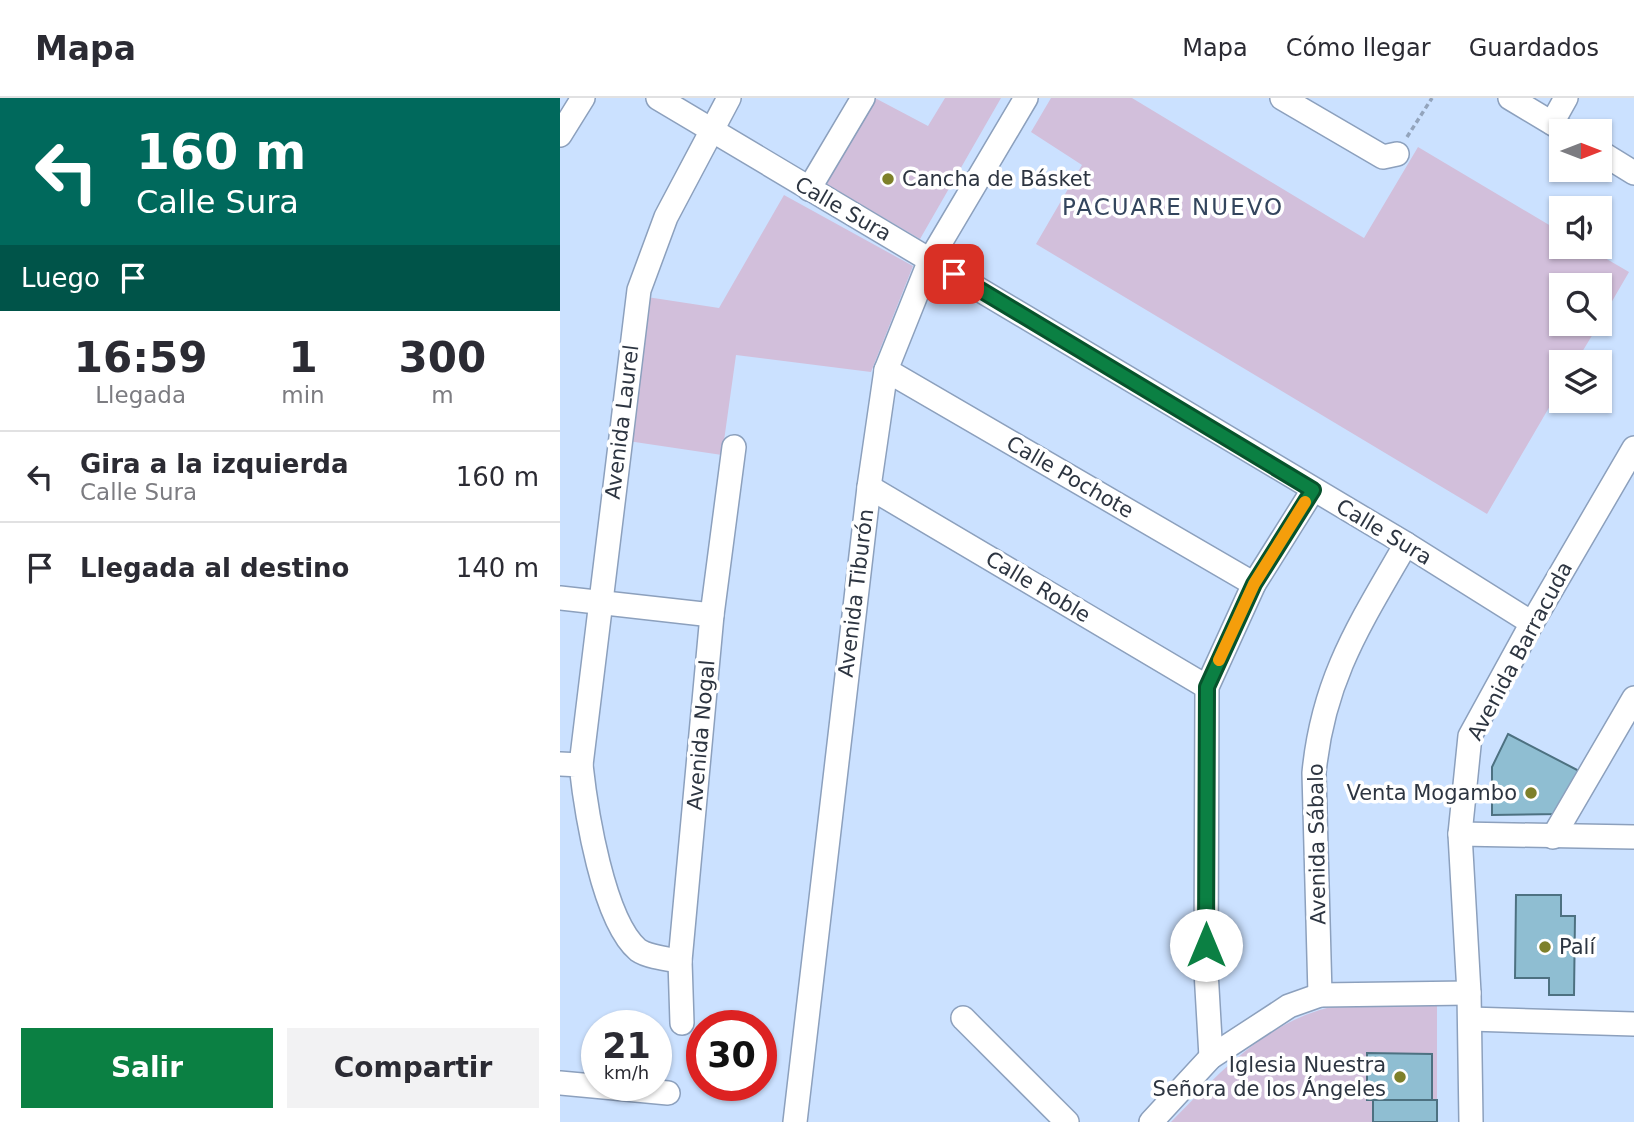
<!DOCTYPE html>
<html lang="es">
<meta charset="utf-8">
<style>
:root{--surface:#fff;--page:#f2f2f3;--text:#2b2b33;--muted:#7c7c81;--line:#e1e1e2;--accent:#0b8043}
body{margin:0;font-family:"DejaVu Sans",sans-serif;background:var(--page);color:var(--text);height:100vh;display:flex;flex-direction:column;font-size:26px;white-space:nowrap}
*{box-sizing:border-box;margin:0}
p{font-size:23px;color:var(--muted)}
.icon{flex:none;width:38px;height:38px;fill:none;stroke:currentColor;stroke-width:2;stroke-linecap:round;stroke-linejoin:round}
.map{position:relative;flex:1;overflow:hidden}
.sheet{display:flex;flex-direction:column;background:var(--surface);width:560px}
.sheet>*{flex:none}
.guide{background:#00695c;color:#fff;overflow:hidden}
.needle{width:46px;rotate:90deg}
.buttons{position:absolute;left:989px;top:21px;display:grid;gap:14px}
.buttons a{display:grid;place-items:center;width:63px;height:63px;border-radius:0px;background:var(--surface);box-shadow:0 2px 5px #0004;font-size:35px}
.speed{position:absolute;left:21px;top:912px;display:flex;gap:14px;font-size:35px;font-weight:700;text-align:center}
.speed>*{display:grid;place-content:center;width:91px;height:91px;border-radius:50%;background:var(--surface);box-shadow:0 2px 5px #0004;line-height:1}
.speed small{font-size:18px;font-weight:400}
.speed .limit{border:10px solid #d22;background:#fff;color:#111}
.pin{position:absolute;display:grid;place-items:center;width:60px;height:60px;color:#fff;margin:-30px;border-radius:14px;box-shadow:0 4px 10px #0006}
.me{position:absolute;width:77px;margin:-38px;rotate:0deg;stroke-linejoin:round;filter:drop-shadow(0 0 5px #0008)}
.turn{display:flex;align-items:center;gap:24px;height:147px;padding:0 21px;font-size:32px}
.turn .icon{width:91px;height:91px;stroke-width:2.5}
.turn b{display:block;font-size:49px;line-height:60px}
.then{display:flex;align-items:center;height:66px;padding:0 21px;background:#0003;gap:14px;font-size:26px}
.eta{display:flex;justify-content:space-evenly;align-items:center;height:119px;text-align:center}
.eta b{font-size:42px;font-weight:600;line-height:49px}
.action{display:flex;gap:14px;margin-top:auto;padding:14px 21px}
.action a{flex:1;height:80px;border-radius:0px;background:var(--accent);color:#fff;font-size:28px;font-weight:600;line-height:80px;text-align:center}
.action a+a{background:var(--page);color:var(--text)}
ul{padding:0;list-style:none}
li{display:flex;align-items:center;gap:21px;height:91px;padding:0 21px;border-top:2px solid var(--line)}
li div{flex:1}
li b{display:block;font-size:26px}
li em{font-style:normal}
header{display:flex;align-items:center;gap:42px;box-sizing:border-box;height:98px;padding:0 35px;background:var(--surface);border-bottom:2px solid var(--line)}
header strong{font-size:33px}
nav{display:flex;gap:38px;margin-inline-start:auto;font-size:24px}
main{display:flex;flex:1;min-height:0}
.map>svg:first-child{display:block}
.green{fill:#d2bfdb}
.building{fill:#8fbed2;stroke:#4d7181;stroke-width:2}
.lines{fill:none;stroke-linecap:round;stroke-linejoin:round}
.minor-casing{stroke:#8ca0bd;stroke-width:26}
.path{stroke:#93a4bc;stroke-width:3.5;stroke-dasharray:5 3.5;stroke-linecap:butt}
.minor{stroke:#fff;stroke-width:23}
.route-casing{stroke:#07532c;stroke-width:18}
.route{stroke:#0b8043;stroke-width:12}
.slow{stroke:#f59e0b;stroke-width:12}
.poi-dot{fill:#7e802a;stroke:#fff;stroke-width:2.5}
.labels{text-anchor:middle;stroke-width:7;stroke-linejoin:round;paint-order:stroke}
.poi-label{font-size:21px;fill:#2d3541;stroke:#fff;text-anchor:start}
.street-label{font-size:21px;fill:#2d3541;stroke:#fff}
.neighbourhood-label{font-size:23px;letter-spacing:2px;fill:#33455d;stroke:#fff}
</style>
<header>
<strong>Mapa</strong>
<nav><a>Mapa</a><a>Cómo llegar</a><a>Guardados</a></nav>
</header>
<main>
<section class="sheet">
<div class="guide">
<div class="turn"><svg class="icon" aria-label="left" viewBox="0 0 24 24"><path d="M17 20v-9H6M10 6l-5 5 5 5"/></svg><div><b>160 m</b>Calle Sura</div></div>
<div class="then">Luego<svg class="icon" aria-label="arrive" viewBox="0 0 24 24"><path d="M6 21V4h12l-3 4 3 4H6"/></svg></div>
</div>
<div class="eta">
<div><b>16:59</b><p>Llegada</p></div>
<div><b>1</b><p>min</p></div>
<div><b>300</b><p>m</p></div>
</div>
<ul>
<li><svg class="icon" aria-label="left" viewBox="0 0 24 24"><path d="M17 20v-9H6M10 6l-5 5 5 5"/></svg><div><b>Gira a la izquierda</b><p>Calle Sura</p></div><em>160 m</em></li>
<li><svg class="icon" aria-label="arrive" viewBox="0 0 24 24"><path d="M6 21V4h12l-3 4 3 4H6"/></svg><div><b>Llegada al destino</b></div><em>140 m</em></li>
</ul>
<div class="action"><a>Salir</a><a>Compartir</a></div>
</section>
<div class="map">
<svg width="1074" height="1024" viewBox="0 0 1074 1024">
<rect width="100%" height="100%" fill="#cbe1ff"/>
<g class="green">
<polygon points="315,0 368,28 385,0 441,0 360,141 266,86"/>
<polygon points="491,0 572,0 804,140 858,49 1001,134 1001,149 1026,149 1069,174 1040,224 1040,187 1001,187 1001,226 1039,226 1016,264 1001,264 1001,289 927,416 476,146 522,67 471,34"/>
<polygon points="224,97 353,168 311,274 176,257 162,357 68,343 87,199 159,210"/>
<path d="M816 907 877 908V1002H872V956L807 955V1001L813 1002V1024H611C656 978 702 927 767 910 782 907 801 908 816 907Z"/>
</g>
<g class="building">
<polygon points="948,636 1021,674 1000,716 932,717 932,669"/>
<polygon points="956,797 1001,797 1001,818 1015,818 1014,897 989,897 989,880 955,880"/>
<polygon points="807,955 872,956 872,1002 807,1002"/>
<rect x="813" y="1002" width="64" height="22"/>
</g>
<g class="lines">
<g class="minor-casing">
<g id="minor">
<polyline points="98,0 846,446 972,525"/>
<polyline points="722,0 823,59 837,56"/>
<polyline points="950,0 1005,33"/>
<polyline points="992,25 1006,0"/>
<polyline points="0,37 23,0"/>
<polyline points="1040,54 1074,75"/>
<polyline points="249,91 303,0"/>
<polyline points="326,272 694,486"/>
<polyline points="309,389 647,589"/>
<polyline points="0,500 152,517"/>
<path d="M0 666 21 667C26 713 43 822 78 852 88 859 108 861 120 863"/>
<polyline points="21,667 79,192 106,119 169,0"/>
<polyline points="900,736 1074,739"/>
<polyline points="993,739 1074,600"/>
<path d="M760 897 754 675C763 581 800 526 846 446"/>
<polyline points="403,920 507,1024"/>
<polyline points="910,921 1074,926"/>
<polyline points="122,925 120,863 152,517 174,349"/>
<polyline points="651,959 646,873 647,589 694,486 753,392"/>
<polyline points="0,985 108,995"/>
<polyline points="235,1024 309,389 326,272 370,162 466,0"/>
<polyline points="591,1024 651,959 729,908 760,897 909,895"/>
<polyline points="911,1024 909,895 900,736 910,638 972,525 1074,350"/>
</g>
</g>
<polyline class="path" points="847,39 872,0"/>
<use href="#minor" class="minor"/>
</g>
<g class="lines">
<g class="route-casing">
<polyline id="route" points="394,176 753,392 694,486 647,589 646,847"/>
</g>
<use href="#route" class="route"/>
<polyline class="slow" points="659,562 694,486 745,404"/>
</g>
<g class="poi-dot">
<circle cx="328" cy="81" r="7"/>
<circle cx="971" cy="695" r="7"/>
<circle cx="985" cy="849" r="7"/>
<circle cx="840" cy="979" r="7"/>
</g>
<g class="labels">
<g class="poi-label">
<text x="342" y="88">Cancha de Básket</text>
<text x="957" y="702" text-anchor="end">Venta Mogambo</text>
<text x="999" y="856">Palí</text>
<text x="826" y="974" text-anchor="end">Iglesia Nuestra<tspan x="826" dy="24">Señora de los Ángeles</tspan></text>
</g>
<g class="street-label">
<text transform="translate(283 111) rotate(30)" y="7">Calle Sura</text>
<text transform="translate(62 324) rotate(-83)" y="7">Avenida Laurel</text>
<text transform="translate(510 379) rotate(30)" y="7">Calle Pochote</text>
<text transform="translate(824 434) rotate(31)" y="7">Calle Sura</text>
<text transform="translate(478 489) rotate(31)" y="7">Calle Roble</text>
<text transform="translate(296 495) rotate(-83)" y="7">Avenida Tiburón</text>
<text transform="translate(960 553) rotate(-62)" y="7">Avenida Barracuda</text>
<text transform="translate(141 637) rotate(-85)" y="7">Avenida Nogal</text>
<text transform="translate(757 746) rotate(-91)" y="7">Avenida Sábalo</text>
</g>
<g class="neighbourhood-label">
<text x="613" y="117">PACUARE NUEVO</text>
</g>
</g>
</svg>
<div class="buttons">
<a><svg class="needle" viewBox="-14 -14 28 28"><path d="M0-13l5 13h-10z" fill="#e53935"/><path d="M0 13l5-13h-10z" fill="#7c7c81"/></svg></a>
<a><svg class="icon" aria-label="sound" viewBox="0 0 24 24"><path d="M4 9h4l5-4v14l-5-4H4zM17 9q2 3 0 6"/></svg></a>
<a><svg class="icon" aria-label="search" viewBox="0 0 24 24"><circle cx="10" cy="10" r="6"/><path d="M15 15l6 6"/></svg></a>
<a><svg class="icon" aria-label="layers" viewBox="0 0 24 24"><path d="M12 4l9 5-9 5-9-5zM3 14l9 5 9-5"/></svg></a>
</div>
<div class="speed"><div>21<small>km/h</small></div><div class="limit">30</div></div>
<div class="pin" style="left:394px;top:176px;background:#d93025"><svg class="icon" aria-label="arrive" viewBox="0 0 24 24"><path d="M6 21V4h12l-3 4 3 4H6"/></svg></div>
<svg class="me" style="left:646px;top:847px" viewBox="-20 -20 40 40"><circle r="19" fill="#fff"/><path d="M0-13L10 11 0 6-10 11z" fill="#0b8043"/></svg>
</div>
</main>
